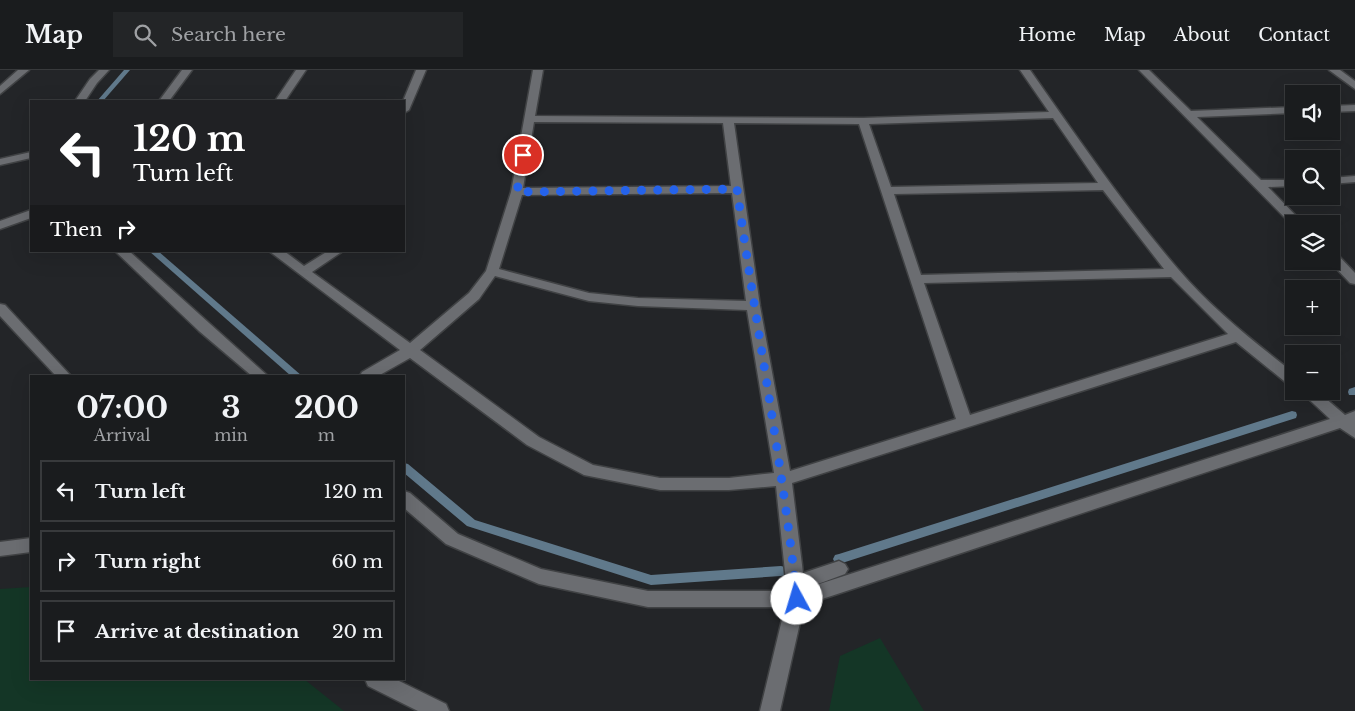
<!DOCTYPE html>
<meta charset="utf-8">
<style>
:root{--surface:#1a1c1e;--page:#232527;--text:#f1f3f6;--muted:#9fa1a4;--line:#383a3c}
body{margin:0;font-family:"Libre Baskerville",serif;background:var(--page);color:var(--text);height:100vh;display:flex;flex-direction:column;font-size:19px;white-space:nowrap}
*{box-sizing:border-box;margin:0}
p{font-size:16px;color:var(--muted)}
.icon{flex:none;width:28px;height:28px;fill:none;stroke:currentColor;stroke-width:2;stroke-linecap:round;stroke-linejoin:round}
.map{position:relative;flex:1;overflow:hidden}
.details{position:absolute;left:30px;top:305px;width:375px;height:305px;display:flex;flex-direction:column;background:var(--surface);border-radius:0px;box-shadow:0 5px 20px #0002,0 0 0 1px var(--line)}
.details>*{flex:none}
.guide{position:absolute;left:30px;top:30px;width:375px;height:152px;border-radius:0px;box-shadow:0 5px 20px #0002,0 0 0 1px var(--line);background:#202124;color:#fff;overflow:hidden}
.controls{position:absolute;left:1285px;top:15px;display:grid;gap:10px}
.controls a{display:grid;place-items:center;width:55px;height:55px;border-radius:0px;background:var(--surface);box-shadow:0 5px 20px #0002,0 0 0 1px var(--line);font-size:25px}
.pin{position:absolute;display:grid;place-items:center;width:42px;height:42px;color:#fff;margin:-21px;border:2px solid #fff;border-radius:50%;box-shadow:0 1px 5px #0007}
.me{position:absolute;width:55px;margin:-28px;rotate:354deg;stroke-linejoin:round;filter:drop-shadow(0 0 4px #0008)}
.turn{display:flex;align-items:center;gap:18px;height:105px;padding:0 20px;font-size:22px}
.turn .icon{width:65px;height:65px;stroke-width:2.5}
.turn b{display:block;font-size:35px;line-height:42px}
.then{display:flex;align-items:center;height:48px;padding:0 20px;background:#0003;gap:10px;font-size:19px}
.eta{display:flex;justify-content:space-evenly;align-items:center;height:85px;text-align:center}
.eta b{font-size:30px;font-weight:700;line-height:35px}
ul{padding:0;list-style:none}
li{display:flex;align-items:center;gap:15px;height:62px;margin:0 10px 8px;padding:0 10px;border:2px solid var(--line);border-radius:0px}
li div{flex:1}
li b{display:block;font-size:19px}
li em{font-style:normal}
header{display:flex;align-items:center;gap:30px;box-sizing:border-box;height:70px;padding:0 25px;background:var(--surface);border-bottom:1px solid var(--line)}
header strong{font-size:24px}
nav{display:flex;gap:28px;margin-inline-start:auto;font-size:18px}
.search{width:350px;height:45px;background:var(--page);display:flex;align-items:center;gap:12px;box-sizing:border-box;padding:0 18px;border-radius:0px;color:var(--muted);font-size:19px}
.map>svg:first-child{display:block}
.green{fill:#143626}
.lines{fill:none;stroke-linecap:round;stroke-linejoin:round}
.stream{fill:#60798b;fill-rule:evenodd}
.minor-casing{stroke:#404244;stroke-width:3}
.minor{fill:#6b6d71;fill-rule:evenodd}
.route{stroke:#2563eb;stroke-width:9;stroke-dasharray:0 16.2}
</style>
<header>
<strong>Map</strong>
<div class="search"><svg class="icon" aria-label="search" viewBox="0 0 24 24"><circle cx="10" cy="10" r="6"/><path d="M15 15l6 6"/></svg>Search here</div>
<nav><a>Home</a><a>Map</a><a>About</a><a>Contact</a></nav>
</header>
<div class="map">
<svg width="1355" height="641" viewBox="0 0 1355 641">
<rect width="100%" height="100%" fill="#232528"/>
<g class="green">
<polygon points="31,517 31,609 304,609 344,641 0,641 0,519"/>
<polygon points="880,568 924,641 829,641 840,586"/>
</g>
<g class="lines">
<g class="stream">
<polygon points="124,0 130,0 103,31 97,31"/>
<polygon points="149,181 158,181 302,306 291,306"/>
<polygon points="1355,317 1355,325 1349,325 1348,322 1349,319"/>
<polygon points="1292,341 1296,342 1297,345 1296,348 839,494 835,493 833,489 835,485 839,484"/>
<polygon points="404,393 408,394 475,450 651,505 781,496 785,497 787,501 785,505 781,506 651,515 467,456 404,403"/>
</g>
<g class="minor-casing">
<g id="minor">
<polygon points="18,0 29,0 0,24 0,16"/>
<polygon points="99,0 109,0 97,13 85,31 75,31 90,9"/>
<polygon points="182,0 192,0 169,31 159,31"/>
<polygon points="296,0 306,0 285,31 275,31"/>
<polygon points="416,0 426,0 409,40 404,43 403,31"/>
<path d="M533 0H543L535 46 863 48 1049 42 1020 0H1030C1077 67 1124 136 1178 199 1211 238 1253 271 1294 303V316L1289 315 1236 272 792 413 803 503 839 491 845 494 848 499 845 504 807 518 1330 349 1300 321H1317L1345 345 1355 341V368L1340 358 804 535 780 641H760L785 537H648L539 514 446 474 404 438V421L410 423 458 464 541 499 648 521H787L776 416 729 420H660L584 405 527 375 410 288 378 306H360L362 302 400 280 269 181H284L304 196 328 181H343L312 202 410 273 469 223 486 201 511 122ZM1053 48 1098 113 891 117 869 54ZM534 52 723 53 731 116 523 118ZM734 53 859 54 956 349 790 401 760 236ZM1103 120 1164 199 921 205 894 124ZM732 123 746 231 638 228 589 223 499 199 522 125ZM495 206 589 231 638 236 747 240 774 403 729 408H660L593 395 539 367 420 280 479 229ZM1171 207 1228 264 970 345 924 213Z"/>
<polygon points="1139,0 1149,0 1191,41 1294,37 1294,43 1197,47 1261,110 1294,110 1294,116 1268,117 1304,154 1294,154 1294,157"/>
<polygon points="1329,0 1340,0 1355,11 1355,19"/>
<polygon points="1355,35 1355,41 1331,42 1331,36"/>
<polygon points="31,82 31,88 0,95 0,89"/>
<polygon points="1355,106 1355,112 1331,114 1331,108"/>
<polygon points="31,140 31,148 0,159 0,151"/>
<polygon points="115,181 129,181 268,306 252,306 199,261"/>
<polygon points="1331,182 1336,183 1355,203 1355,214 1350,213 1329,191 1331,191"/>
<polygon points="0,234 5,235 71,306 56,306 0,246"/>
<polygon points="31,468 31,482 0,486 0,472"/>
<polygon points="365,609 395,609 446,634 449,641 418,641 368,616"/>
</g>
</g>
<use href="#minor" class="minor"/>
</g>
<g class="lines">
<path class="route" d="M523 85 517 122 737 119C756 256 782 391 797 529"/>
</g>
</svg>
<div class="controls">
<a><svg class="icon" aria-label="sound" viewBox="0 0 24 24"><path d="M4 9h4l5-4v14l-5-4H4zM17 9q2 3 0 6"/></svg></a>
<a><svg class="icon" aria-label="search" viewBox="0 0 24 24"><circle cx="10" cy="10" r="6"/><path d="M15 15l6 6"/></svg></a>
<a><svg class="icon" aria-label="layers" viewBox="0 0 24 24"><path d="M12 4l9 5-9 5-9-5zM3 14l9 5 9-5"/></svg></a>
<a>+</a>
<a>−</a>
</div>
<div class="pin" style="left:523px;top:85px;background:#d93025"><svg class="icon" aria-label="arrive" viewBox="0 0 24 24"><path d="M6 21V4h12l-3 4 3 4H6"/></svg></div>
<svg class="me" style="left:797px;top:529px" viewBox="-20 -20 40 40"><circle r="19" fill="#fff"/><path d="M0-13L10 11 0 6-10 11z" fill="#2563eb"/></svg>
<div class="guide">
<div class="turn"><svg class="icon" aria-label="left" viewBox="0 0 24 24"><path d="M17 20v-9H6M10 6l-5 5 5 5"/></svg><div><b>120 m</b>Turn left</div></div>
<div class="then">Then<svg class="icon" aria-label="right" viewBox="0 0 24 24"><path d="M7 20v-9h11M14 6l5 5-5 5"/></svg></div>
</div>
<section class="details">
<div class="eta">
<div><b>07:00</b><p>Arrival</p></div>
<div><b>3</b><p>min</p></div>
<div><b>200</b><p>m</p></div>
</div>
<ul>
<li><svg class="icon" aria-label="left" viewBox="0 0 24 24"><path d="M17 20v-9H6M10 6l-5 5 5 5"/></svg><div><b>Turn left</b></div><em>120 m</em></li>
<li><svg class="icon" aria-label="right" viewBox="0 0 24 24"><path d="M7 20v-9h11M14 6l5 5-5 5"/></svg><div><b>Turn right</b></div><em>60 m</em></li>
<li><svg class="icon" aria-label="arrive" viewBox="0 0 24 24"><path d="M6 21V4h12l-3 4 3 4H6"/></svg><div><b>Arrive at destination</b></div><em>20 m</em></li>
</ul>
</section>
</div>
